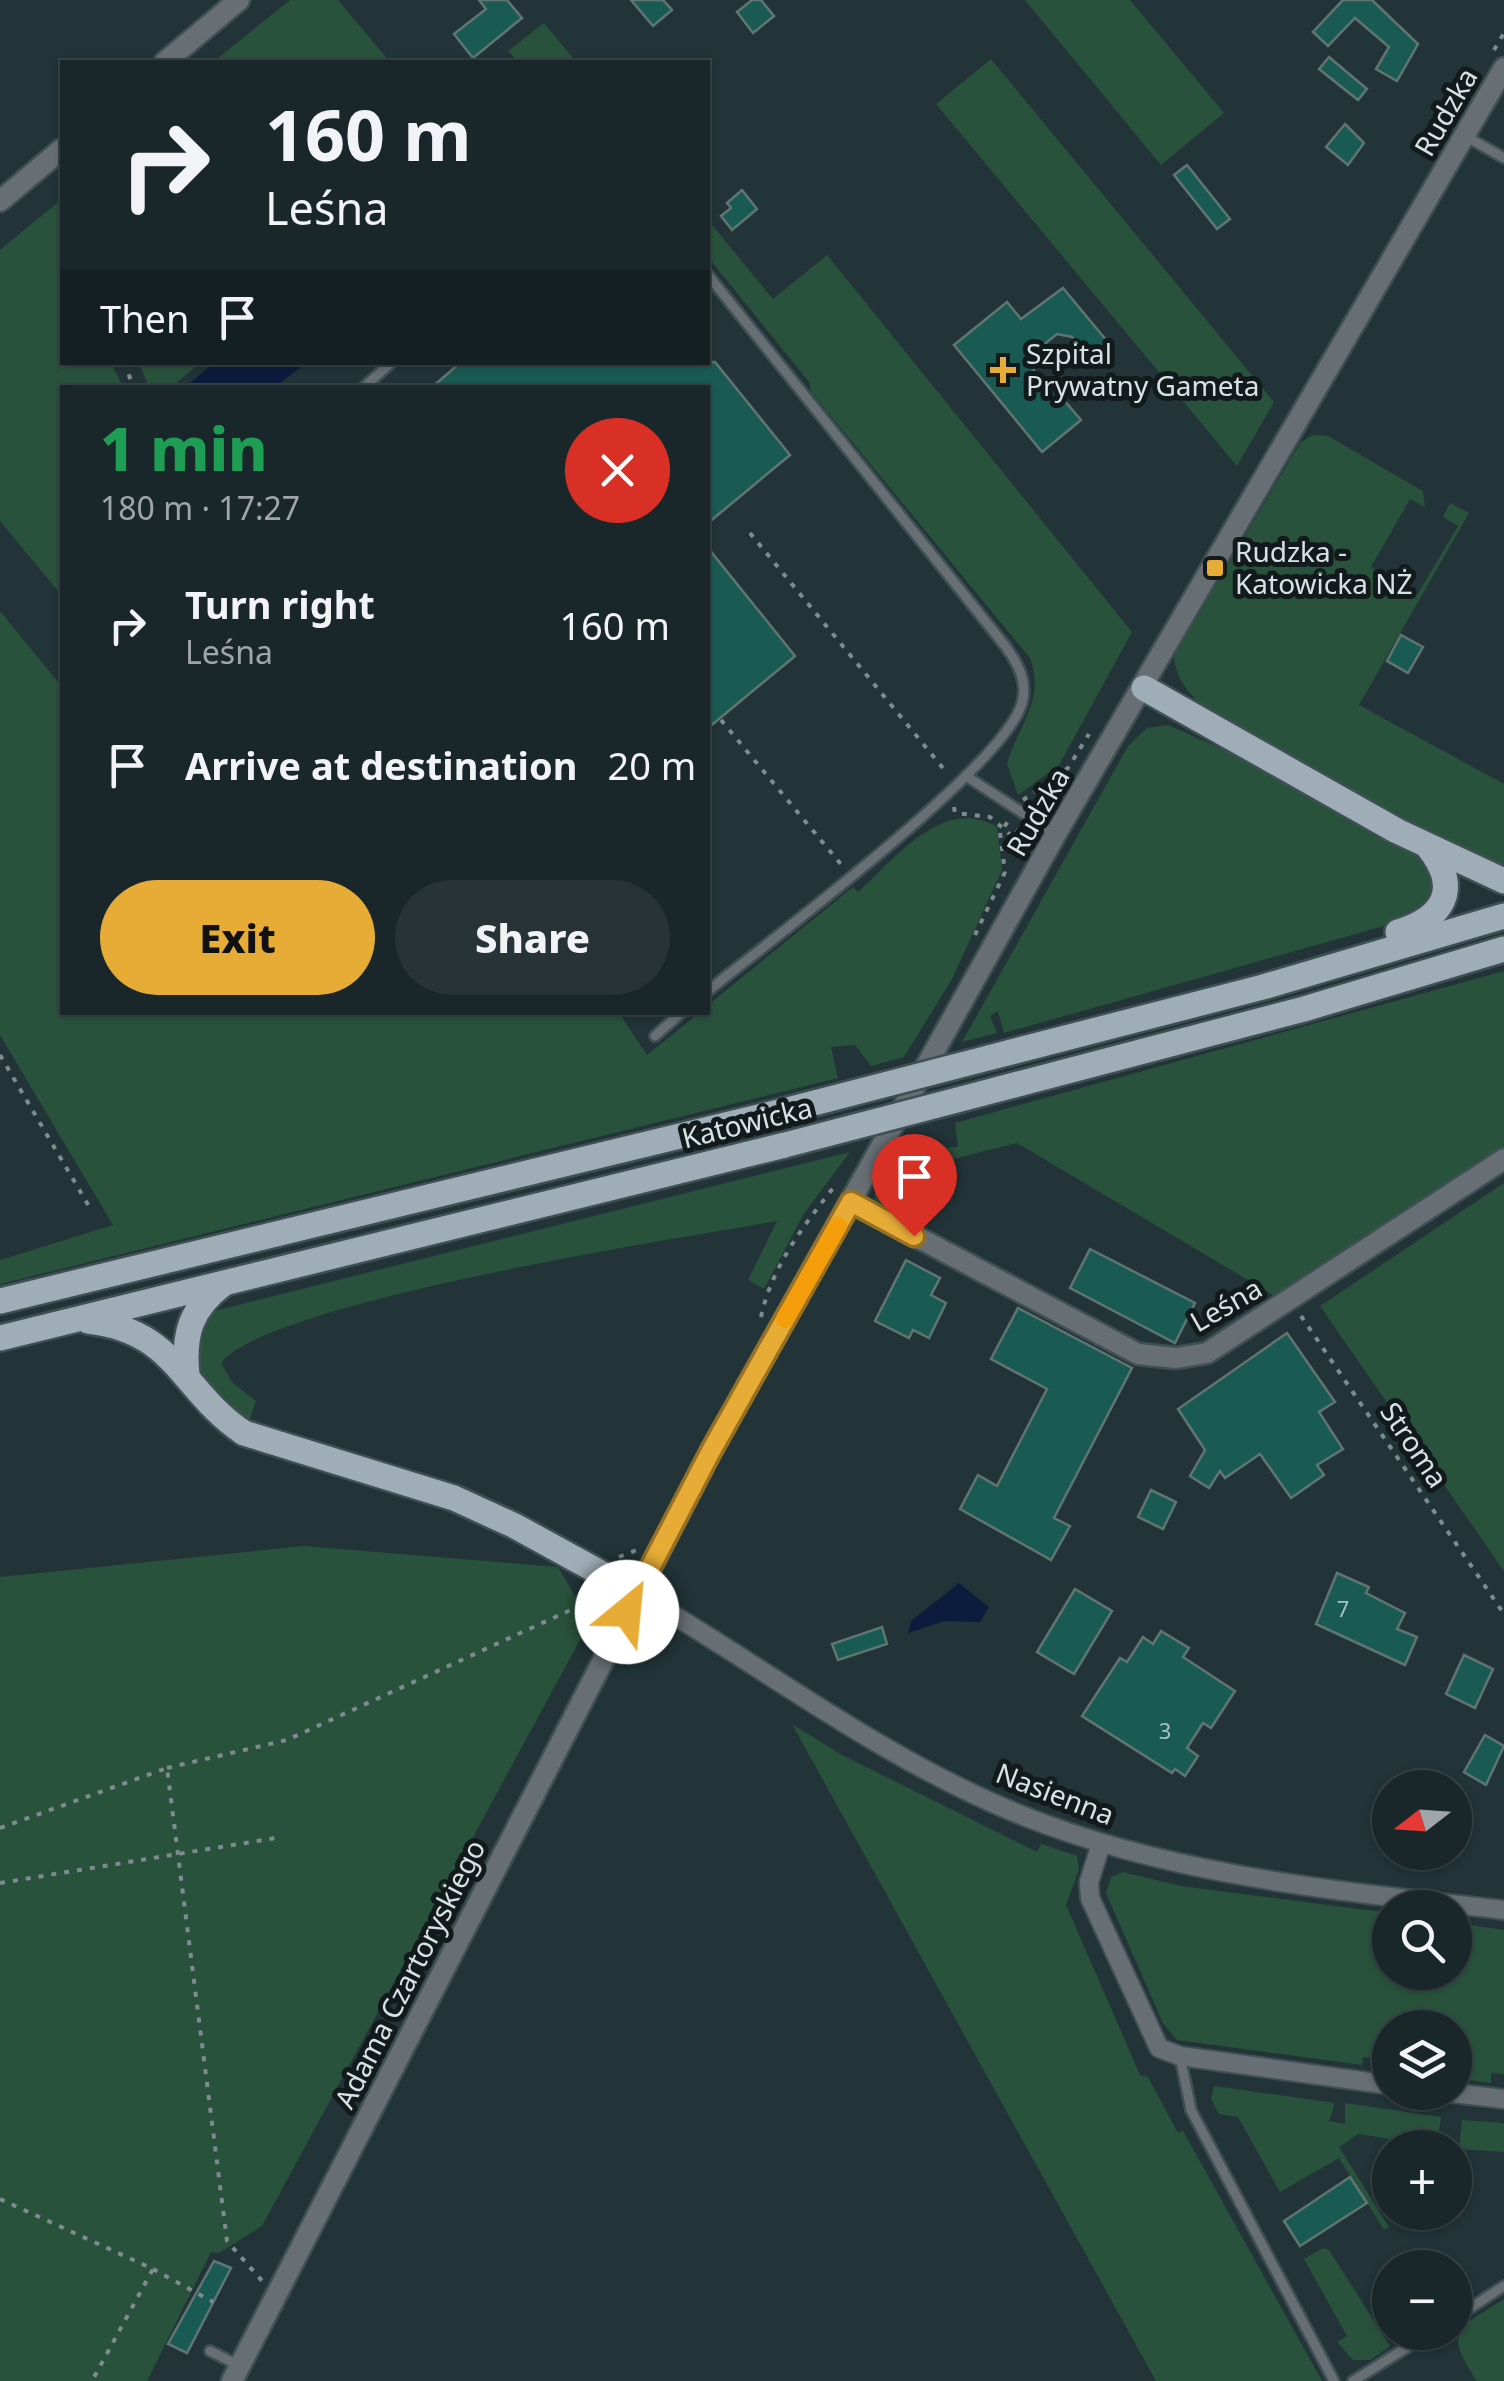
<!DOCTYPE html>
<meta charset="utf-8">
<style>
:root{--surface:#1a272a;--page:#273336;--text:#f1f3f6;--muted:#9fa5a8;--line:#384447;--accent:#e6ac36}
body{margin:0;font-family:"Noto Sans",sans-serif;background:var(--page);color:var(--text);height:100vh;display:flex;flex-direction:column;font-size:38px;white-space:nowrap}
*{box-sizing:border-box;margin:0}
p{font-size:32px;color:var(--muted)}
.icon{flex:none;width:55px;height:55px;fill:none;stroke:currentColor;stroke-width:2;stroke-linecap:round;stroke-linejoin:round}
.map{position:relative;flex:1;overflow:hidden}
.drawer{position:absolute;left:60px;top:385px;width:650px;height:630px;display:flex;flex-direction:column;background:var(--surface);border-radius:0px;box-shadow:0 2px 8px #0004,0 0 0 2px var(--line)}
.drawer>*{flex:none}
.top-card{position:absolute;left:60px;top:60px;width:650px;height:305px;border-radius:0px;box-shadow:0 2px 8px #0004,0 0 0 2px var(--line);background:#1a272a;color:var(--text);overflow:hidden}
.needle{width:65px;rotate:253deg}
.buttons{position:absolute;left:1372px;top:1770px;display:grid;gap:20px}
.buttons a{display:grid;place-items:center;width:100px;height:100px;border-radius:50%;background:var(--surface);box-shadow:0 2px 8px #0004,0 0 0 2px var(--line);font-size:50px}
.pin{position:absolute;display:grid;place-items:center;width:85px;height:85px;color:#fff;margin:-102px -42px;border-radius:50% 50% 50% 0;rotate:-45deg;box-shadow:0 0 10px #0007}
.pin .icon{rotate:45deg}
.me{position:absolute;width:110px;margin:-55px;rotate:28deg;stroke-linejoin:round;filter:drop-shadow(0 0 8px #0008)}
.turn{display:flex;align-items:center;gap:35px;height:210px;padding:0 40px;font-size:45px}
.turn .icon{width:130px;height:130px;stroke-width:2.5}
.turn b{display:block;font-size:70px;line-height:85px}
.then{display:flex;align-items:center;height:95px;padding:0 40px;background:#0003;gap:20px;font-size:38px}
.round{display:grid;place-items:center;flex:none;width:105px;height:105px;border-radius:52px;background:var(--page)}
.summary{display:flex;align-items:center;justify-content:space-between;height:170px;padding:0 40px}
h1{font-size:60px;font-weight:800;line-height:75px;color:#1e9e55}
.primary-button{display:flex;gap:20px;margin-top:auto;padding:20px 40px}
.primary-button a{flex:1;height:115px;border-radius:60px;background:var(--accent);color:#111;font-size:40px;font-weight:800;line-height:115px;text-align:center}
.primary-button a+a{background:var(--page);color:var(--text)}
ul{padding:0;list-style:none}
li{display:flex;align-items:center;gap:30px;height:140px;padding:0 40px}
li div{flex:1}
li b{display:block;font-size:38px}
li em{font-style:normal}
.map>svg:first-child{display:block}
.green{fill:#29523c}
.water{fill:#0b1c3c}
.building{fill:#195b53;stroke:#607572;stroke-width:2.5}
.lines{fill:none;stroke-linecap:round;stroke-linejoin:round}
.service-casing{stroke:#3f5054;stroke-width:14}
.minor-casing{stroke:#3f5054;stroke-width:22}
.tertiary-casing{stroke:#3f5054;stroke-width:25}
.primary-casing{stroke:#3f5054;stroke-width:30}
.path{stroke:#7e8c90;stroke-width:4;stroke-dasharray:5 8;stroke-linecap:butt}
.service{stroke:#686f74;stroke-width:9}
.minor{stroke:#686f74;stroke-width:18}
.tertiary{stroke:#686f74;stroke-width:20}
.primary{stroke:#9fadb6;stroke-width:25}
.primary-bridge-casing{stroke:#3f5054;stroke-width:30;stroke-linecap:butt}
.primary-bridge{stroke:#9fadb6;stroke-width:25}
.route-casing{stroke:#967023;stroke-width:25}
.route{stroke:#e6ac36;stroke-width:18}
.slow{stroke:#f59e0b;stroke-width:18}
.poi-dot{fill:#e6ac36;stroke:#121a1c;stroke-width:4}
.labels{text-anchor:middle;stroke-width:10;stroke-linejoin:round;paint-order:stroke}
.number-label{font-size:22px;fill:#a8c0c0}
.street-label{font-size:28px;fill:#d7e2e5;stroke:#121a1c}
.poi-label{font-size:28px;fill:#d7e2e5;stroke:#121a1c;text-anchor:start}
</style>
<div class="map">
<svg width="1504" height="2381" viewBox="0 0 1504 2381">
<rect width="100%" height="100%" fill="#223438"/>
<g class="green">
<polygon points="290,0 338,0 390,62 213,62"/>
<polygon points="1025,0 1130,0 1224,113 1161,165"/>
<polygon points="544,23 576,62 518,62 508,51"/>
<polygon points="991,59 1274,402 1237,466 936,104"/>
<polygon points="62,199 62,362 111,363 123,387 62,388 62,596 0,521 0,250"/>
<path d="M708 220 773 299 827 255 1132 632 1059 765 1018 795 1007 764C1018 725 1046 700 1030 658L811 392 809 382 708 257Z"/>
<polygon points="139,363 200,363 170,388 149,387"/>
<path d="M1312 435 1328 436 1423 491 1425 507 1410 499 1371 567 1417 595 1458 526 1443 517 1450 503 1469 513 1359 705 1504 784V875L1207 711C1190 694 1176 681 1174 656L1300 443Z"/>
<path d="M0 611 62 687V1012L619 1013 647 1055 699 1013 708 1012V1005L853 887 858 892C895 859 943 795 997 827L1002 870 952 979 904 1057 871 1066 855 1045 831 1047 838 1078 0 1284V1260L113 1225 0 1035Z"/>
<path d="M1168 725 1245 759 1405 848C1442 873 1442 882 1416 917L1004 1033 998 1011 990 1016 997 1033 962 1042 1128 746 1147 728Z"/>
<polygon points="1504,971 1504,1147 1275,1296 1017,1143 908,1170 890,1209 874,1200 876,1188 907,1137 922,1134 938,1148 958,1147 955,1123"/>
<path d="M850 1152 803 1215 764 1289 748 1280 777 1221C681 1238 270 1301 221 1363L232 1382 256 1401 249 1421C231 1408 192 1382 194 1356 195 1344 202 1330 205 1318L218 1310Z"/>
<polygon points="1504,1183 1504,1571 1320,1306"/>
<polygon points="304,1546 558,1567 585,1613 587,1627 262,2226 219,2253 211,2252 147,2381 0,2381 0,1577"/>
<polygon points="792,1724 842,1755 1037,1852 1041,1844 1077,1856 1079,1869 1066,1905 1140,2075 1148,2077 1178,2133 1183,2131 1322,2381 1156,2381"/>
<polygon points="1123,1872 1181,1886 1390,1913 1390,1972 1455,1972 1455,1923 1504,1930 1504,2074 1491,2073 1491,2083 1455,2078 1455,2028 1390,2028 1390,2068 1385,2059 1363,2057 1362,2065 1177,2040 1163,2023 1106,1893 1111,1877"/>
<polygon points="1214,2086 1335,2103 1329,2121 1345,2124 1345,2103 1441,2117 1437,2146 1358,2134 1339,2147 1389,2227 1384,2230 1339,2158 1280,2192 1238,2117 1219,2114 1211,2099"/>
<polygon points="1462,2120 1504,2123 1504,2152 1459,2149"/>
<polygon points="1323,2248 1329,2250 1390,2346 1370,2360 1353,2360 1337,2342 1347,2336 1304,2259"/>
<path d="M1504 2299V2381H1477C1443 2329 1457 2329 1504 2299Z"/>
</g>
<g class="water">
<polygon points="215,362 306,362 306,363 275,387 185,387"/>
<polygon points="959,1583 989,1607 980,1622 945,1621 908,1633 911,1621"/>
</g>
<g class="building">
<polygon points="479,0 507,0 522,18 473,58 454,34 486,9"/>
<polygon points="631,0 663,0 672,10 653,26"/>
<polygon points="752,0 761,0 774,16 753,33 737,12"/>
<polygon points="1343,0 1372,0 1418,44 1397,81 1376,69 1389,47 1355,18 1328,46 1313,32"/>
<polygon points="1329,57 1367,89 1358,100 1319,69"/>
<polygon points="1345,124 1364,143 1348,165 1326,147"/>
<polygon points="1187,165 1230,219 1217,229 1174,175"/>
<polygon points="742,190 757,209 732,230 721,216 731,208 727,203"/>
<polygon points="1063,288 1107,341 1087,357 1072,337 1057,334 1031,355 1036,381 1057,392 1081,420 1042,452 954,345 1007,302 1021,319"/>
<polygon points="461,362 715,362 790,455 708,523 708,388 431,388"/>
<polygon points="708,548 795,656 708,728"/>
<polygon points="1401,635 1423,647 1408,673 1387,661"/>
<polygon points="1090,1249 1195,1303 1175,1343 1070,1288"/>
<polygon points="906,1260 940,1278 931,1295 946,1303 929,1338 913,1330 909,1338 875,1321"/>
<polygon points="1018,1308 1132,1368 1054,1518 1070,1526 1051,1560 960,1509 978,1475 997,1486 1047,1389 991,1359"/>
<polygon points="1287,1333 1335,1402 1319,1412 1343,1449 1317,1465 1324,1475 1291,1498 1260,1454 1225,1478 1220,1471 1209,1488 1190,1476 1205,1450 1178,1409"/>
<polygon points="1151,1490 1176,1502 1163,1529 1138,1517"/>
<polygon points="1337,1573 1369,1587 1366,1593 1405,1613 1397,1629 1417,1637 1405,1665 1316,1624"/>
<polygon points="1075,1589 1112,1611 1074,1674 1037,1652"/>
<polygon points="882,1627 887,1644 838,1660 832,1644"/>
<polygon points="1161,1631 1189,1648 1183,1657 1235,1691 1211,1728 1203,1723 1187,1748 1198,1756 1185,1776 1175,1769 1172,1773 1082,1716 1120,1658 1127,1662 1143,1637 1153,1644"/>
<polygon points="1464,1655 1493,1669 1475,1708 1446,1694"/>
<polygon points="1485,1735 1504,1746 1486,1785 1464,1772"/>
<polygon points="1350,2177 1367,2203 1300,2246 1284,2221"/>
<polygon points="214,2261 231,2268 187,2353 168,2344"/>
</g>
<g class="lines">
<g class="service-casing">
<g id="service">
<polyline points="1467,137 1504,158"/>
<path d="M708 275 1006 647C1018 664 1028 681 1022 703 1005 766 769 941 708 991"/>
<polyline points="363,388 392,362"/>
<polyline points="966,776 1055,834"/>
<polyline points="655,1036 682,1012"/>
<polyline points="1180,2056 1191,2110 1334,2381"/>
<polyline points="1455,2318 1504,2286"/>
<polyline points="210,2351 238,2365"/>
<polyline points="1353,2381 1432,2332"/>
</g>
</g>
<g class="minor-casing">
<g id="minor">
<path d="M637 1593C762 1666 880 1757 1016 1813 1170 1876 1340 1891 1504 1910"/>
<polyline points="1101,1844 1089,1882 1090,1898 1159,2048 1180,2056 1390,2085"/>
<polyline points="1445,2092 1504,2099"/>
</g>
</g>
<g class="tertiary-casing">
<g id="tertiary">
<polyline points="165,62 239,0"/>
<polyline points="0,201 62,149"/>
<polyline points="851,1202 1138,1354 1176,1358 1207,1353 1504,1159"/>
<polyline points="232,2381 711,1451 1058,830 1504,68"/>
</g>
</g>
<g class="primary-casing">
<g id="primary">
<polyline points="1144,688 1397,831 1504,881"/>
<path d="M1398 932C1444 918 1461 889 1429 848"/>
<polyline points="988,1058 1263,987 1504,916"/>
<polyline points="980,1094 1304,1009 1504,949"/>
<polyline points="0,1301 787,1110"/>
<path d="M88 1321C177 1331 180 1390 244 1433L454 1498 515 1526 637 1593"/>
<polyline points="0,1338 785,1145"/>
<path d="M187 1375C183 1335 190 1309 223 1284"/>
</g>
</g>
<g class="path">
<polyline points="1494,50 1504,33"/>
<polyline points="125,362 133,388"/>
<polyline points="750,533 947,773"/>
<polyline points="721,720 844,868"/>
<polyline points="1023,800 1068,768 1089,734"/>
<polyline points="954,807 955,813 990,817 1014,838 1019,828"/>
<polyline points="975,935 1005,872 1000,833 1009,820"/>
<polyline points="0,1055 90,1208"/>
<polyline points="1301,1316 1504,1614"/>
<path d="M761 1317C772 1265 805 1224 837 1183"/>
<polyline points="619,1557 637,1550"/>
<polyline points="601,1599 602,1620"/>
<polyline points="167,1768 287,1740 575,1608"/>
<polyline points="0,1828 167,1768 227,2241 263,2282"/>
<polyline points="0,1883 282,1837"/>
<polyline points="0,2199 153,2269 92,2381"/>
<polyline points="153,2269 213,2302"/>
</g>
<use href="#service" class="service"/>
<use href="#minor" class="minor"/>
<use href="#tertiary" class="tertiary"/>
<use href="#primary" class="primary"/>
<g class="primary-bridge-casing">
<g id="primary-bridge">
<polyline points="787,1110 988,1058"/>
<polyline points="785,1145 980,1094"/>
</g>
</g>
<use href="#primary-bridge" class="primary-bridge"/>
</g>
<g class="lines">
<g class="route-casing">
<polyline id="route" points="627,1612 711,1451 851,1202 914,1236"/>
</g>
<use href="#route" class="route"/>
<polyline class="slow" points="785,1319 838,1226"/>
</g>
<g class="poi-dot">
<path d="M998 355h10v10h10v10h-10v10h-10v-10h-10v-10h10z"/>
<rect x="1205" y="558" width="20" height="20" rx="5"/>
</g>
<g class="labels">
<g class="number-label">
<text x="1343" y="1617">7</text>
<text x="1165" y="1739">3</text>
</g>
<g class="street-label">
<text transform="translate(1446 112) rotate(-60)" y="10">Rudzka</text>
<text transform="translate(1038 812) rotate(-60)" y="10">Rudzka</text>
<text transform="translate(747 1123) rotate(-14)" y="10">Katowicka</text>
<text transform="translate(1226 1305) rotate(-30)" y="10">Leśna</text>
<text transform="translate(1414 1445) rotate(56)" y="10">Stroma</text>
<text transform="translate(1055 1794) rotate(21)" y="10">Nasienna</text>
<text transform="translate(410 1974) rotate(-63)" y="10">Adama Czartoryskiego</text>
</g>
<g class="poi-label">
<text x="1026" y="364">Szpital<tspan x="1026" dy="32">Prywatny Gameta</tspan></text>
<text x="1235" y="562">Rudzka -<tspan x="1235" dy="32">Katowicka NŻ</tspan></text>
</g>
</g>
</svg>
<div class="buttons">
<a><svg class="needle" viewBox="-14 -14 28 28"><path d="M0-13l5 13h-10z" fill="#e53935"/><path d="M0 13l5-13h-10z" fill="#9fa5a8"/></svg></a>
<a><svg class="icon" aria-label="search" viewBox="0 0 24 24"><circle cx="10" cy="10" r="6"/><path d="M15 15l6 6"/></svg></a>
<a><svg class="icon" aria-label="layers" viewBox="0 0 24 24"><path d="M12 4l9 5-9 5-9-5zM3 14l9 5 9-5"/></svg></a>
<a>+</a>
<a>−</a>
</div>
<div class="pin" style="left:914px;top:1236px;background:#d93025"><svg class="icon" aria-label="arrive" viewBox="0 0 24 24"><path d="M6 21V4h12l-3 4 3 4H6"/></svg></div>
<svg class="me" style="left:627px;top:1612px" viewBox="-20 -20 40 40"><circle r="19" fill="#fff"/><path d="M0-13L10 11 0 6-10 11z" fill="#e6ac36"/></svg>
<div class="top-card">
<div class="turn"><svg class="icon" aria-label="right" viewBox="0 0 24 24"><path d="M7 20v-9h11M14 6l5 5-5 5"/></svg><div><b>160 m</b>Leśna</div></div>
<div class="then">Then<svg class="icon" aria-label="arrive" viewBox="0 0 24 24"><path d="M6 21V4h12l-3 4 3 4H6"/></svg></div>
</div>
<section class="drawer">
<div class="summary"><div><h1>1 min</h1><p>180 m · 17:27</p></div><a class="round" style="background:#d93025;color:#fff"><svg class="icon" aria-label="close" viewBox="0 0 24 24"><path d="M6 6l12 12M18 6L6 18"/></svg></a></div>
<ul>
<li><svg class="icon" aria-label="right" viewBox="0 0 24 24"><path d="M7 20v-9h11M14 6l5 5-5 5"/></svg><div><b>Turn right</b><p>Leśna</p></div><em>160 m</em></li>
<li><svg class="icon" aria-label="arrive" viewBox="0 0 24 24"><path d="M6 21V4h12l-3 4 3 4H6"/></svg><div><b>Arrive at destination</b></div><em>20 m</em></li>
</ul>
<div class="primary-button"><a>Exit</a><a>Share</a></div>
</section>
</div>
